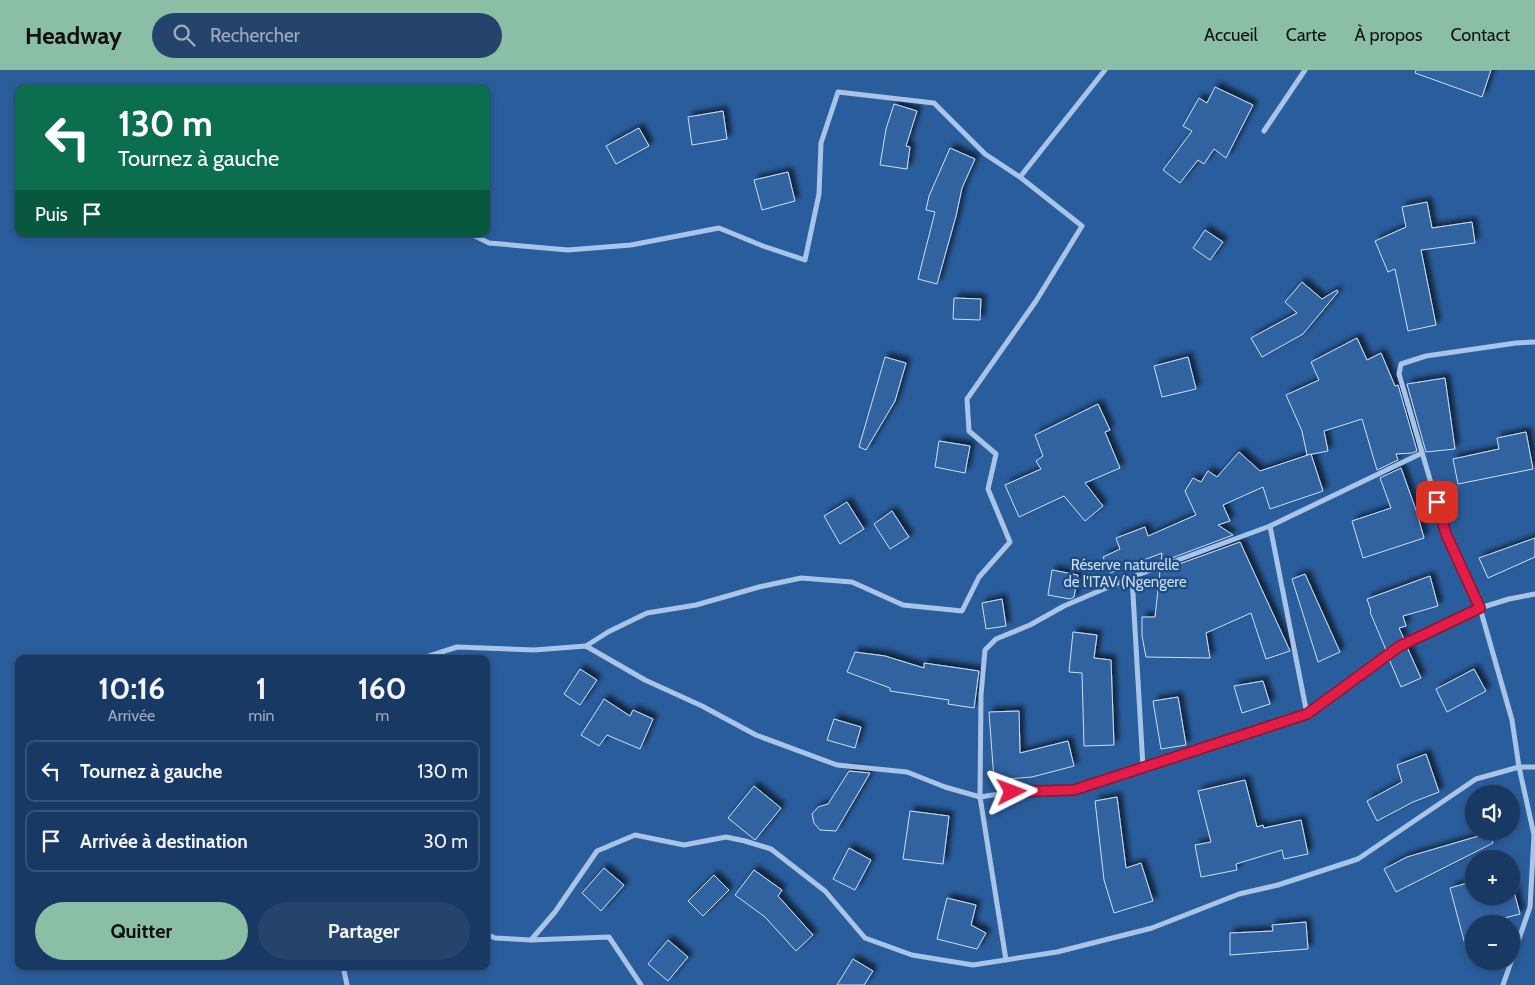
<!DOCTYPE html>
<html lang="fr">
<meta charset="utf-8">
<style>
:root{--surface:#183963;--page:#25446c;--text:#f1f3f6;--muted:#9facbe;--line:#365378;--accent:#8abfa5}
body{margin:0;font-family:Cabin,sans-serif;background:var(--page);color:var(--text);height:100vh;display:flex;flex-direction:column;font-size:19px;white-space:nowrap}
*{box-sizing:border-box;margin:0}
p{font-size:16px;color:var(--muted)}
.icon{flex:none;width:28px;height:28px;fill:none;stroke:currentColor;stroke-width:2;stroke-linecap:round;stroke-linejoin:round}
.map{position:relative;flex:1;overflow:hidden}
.details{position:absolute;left:15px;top:585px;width:475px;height:315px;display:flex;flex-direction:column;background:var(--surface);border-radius:10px;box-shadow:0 2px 8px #0003,0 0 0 1px var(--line)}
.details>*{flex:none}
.hud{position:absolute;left:15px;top:15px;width:475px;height:152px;border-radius:10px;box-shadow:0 2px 8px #0003,0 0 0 1px var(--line);background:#0b6e4f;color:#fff;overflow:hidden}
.buttons{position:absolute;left:1465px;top:715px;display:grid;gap:10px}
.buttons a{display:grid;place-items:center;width:55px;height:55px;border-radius:50%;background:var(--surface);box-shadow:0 2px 8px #0003,0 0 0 1px var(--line);font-size:25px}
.pin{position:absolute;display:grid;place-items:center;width:42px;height:42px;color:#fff;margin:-21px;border-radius:10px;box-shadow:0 2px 8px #0006}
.me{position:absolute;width:55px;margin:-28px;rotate:87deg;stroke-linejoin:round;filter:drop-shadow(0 0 4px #0008)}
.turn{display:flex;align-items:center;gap:18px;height:105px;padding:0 20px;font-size:22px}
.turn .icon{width:65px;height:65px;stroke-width:2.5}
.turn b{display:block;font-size:35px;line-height:42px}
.then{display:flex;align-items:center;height:48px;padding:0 20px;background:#0003;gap:10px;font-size:19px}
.eta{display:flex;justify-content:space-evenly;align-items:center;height:85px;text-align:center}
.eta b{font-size:30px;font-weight:800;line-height:35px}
.cta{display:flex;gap:10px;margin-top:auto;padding:10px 20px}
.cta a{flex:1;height:58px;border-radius:30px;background:var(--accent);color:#111;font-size:20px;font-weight:800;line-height:58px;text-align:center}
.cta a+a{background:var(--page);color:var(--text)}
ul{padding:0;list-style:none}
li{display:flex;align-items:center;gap:15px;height:62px;margin:0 10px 8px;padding:0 10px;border:2px solid var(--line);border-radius:10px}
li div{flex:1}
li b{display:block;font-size:19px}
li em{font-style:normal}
header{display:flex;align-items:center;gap:30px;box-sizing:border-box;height:70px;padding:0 25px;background:var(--accent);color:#111}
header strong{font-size:24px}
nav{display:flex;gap:28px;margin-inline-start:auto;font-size:18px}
.search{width:350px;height:45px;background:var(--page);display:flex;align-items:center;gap:12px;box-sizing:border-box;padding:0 18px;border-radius:28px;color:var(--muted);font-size:19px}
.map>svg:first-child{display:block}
.green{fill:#2a5d9c;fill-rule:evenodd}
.building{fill:#3063a1;stroke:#ccdff7;filter:url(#shadow)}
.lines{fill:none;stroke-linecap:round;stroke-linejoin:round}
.minor{stroke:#a8c5e9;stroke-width:5}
.route-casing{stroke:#92132f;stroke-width:12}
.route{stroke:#e11d48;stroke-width:9}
.labels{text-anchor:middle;stroke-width:5;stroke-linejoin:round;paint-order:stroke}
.park-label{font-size:15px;fill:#ccdff7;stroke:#204c84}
</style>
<header>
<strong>Headway</strong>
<div class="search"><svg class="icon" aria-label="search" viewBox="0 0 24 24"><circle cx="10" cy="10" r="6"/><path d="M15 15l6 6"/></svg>Rechercher</div>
<nav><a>Accueil</a><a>Carte</a><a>À propos</a><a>Contact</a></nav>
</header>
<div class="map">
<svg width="1535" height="915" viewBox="0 0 1535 915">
<defs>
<filter id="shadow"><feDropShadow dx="4.5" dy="-4.5" stdDeviation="2.5" flood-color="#0009"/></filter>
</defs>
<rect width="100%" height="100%" fill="#204c84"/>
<path class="green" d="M0 0H1535V915H0ZM19 19H486V164H19ZM19 589H486V896H19ZM1474 724H1511V761H1474ZM1474 789H1511V826H1474ZM1474 854H1511V891H1474Z"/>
<g class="building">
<polygon points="1416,0 1491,0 1482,27 1415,3"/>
<polygon points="1215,17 1253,35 1226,88 1214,79 1204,94 1198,90 1180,113 1163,100 1192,61 1183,56 1199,28 1207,33"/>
<polygon points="894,34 917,41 906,76 910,77 907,99 880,95 886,59"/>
<polygon points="723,41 727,69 692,75 688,47"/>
<polygon points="639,58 649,76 616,94 606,76"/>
<polygon points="950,78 975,89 962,118 956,146 937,214 918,209 935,142 926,140 929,126"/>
<polygon points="788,102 795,131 762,140 754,110"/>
<polygon points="1427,132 1432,158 1472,152 1475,173 1421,180 1436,255 1408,261 1395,199 1388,202 1375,171 1406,157 1402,137"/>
<polygon points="1205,160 1223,172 1210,190 1193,178"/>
<polygon points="1302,212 1322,229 1337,220 1338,222 1303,264 1262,287 1251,268 1297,243 1285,232"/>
<polygon points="954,228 981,229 980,250 953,249"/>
<polygon points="1357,268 1367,290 1381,283 1395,316 1398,315 1417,381 1412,383 1396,384 1398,390 1377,400 1362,349 1324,361 1328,381 1307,385 1302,361 1286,325 1319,310 1311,292"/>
<polygon points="885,287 906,293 895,331 866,380 859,377"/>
<polygon points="1188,287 1196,319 1162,327 1154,296"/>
<polygon points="1445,308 1455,379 1426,382 1407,314"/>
<polygon points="1098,334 1110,360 1105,362 1120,398 1085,413 1103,436 1085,451 1064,426 1019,447 1005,415 1041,399 1036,391 1043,386 1035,365"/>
<polygon points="1526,362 1533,399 1458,414 1453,389 1499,379 1497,368"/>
<polygon points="939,371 970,376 965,403 935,397"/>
<polygon points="1239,382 1260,401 1311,384 1323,421 1270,439 1263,417 1223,435 1230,451 1218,455 1233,465 1161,492 1162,483 1110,503 1103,487 1120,479 1116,468 1145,457 1148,466 1196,445 1185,421 1193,408 1201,412 1208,401 1217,407"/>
<polygon points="1401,398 1417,443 1424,468 1363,488 1352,451 1391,438 1380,408"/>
<polygon points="847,432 864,459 840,474 824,446"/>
<polygon points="892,441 909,467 890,479 874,454"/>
<polygon points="1535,468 1535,487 1488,508 1479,488"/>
<polygon points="1240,472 1290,581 1266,589 1251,543 1206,563 1210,588 1146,587 1142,566 1142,547 1155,547 1160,501"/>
<polygon points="1052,500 1078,505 1074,527 1070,529 1048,525"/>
<polygon points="1305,504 1340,582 1318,592 1292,509"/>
<polygon points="1430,506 1438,536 1403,546 1406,556 1399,558 1404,569 1386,580 1370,542 1371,541 1367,529"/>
<polygon points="1002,529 1006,556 986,559 982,533"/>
<polygon points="1073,562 1097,565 1094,588 1111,590 1114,675 1084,676 1082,603 1069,602"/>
<polygon points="1407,577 1421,608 1401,617 1389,589"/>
<polygon points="855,582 885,586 924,598 924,593 979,601 974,638 948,634 949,630 890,621 890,618 847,602"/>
<polygon points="580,599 597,610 580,635 564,624"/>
<polygon points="1474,599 1486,621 1447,642 1436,619"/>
<polygon points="1263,611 1270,634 1242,643 1234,616"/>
<polygon points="1178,627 1186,675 1161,679 1153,631"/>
<polygon points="604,629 630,646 633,640 653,649 640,679 607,665 599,676 581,665"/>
<polygon points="1019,641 1020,683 1068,671 1074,696 1032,707 994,710 989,642"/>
<polygon points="834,649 861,657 855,678 827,670"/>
<polygon points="1426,684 1439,722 1413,732 1377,751 1367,731 1402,712 1397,695"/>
<polygon points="849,701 870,703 836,761 820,760 814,753 812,744 818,737 828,734"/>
<polygon points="1245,710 1257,757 1263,755 1264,758 1301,750 1308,784 1284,789 1282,780 1236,794 1237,800 1201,807 1195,775 1211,772 1198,721"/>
<polygon points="754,716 781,738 755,770 728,748"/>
<polygon points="1117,727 1126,798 1141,793 1153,831 1114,843 1104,810 1095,731"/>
<polygon points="910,741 949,746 943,794 903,789"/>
<polygon points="1489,763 1493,773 1396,822 1384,799 1407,787"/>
<polygon points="849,778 871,790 855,820 833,809"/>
<polygon points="604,798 624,815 601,841 582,823"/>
<polygon points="754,800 782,820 778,826 813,865 796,881 765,847 735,825"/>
<polygon points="714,805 729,820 703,846 688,831"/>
<polygon points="1474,811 1474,828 1481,826 1511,826 1511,819 1513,818 1520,844 1493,851 1474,854 1474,881 1467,882 1450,818"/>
<polygon points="947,828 976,835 971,855 986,863 977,879 937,869"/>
<polygon points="1306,852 1308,879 1230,885 1230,863 1273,861 1272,855"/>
<polygon points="668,870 688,887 668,911 648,894"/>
<polygon points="853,889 873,901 864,915 837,915"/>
</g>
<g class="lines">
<g class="minor">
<polyline points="1264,61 1305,0"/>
<polyline points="471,164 489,173 568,180 631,175 719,158 763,176 805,190 819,124 821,73 838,22 934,33 985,84 1020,107 1105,0"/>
<polyline points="1270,456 1307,644"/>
<polyline points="1132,507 1143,697"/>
<polyline points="586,576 608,562 647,543 696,535 759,517 801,508 852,512 903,535 962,541 979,507 1010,472 988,419 996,384 969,361 967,329 1036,231 1082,156 1020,107"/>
<polyline points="420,589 457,577 534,580 586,576 645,610 702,636 756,665 837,695 907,702 945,717 980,727 1012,722 1074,720 1307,644 1399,576 1480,538 1509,529 1535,524"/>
<polyline points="486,864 495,868 531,870 555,842 597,781 635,765 684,775 726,767 745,771 771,779 825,821 865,868 912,885 973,895 1057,882 1152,858 1239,824 1278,815 1358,789 1476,709 1519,697 1535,697"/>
<polyline points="531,870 609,867 641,915"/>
<polyline points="1006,890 980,727 981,625 985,580 996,569 1030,555 1064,536 1132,507 1270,456 1422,383"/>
<polyline points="343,896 347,915"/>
<polyline points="1503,915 1530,837 1534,765 1519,697 1512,650 1480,538 1446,464 1399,304 1401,294 1426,286 1516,273 1535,272"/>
</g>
</g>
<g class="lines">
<g class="route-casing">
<polyline id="route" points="1012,722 1074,720 1307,644 1400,576 1480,538 1446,464 1437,432"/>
</g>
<use href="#route" class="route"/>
</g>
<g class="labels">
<g class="park-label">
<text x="1125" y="500">Réserve naturelle<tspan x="1125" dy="17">de l'ITAV (Ngengere</tspan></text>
</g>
</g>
</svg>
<div class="buttons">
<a><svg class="icon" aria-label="sound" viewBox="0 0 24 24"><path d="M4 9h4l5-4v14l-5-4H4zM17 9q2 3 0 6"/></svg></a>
<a>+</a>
<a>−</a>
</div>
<div class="pin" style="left:1437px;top:432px;background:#d93025"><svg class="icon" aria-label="arrive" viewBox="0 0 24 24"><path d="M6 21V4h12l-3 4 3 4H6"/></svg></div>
<svg class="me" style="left:1012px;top:722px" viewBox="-20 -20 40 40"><path d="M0-17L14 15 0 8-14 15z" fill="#e11d48" stroke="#fff" stroke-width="4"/></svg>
<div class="hud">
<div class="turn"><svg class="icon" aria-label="left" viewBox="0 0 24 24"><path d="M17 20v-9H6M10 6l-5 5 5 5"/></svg><div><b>130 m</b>Tournez à gauche</div></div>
<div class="then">Puis<svg class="icon" aria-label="arrive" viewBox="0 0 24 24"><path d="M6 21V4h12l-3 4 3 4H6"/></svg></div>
</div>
<section class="details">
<div class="eta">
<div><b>10:16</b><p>Arrivée</p></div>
<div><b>1</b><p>min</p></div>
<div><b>160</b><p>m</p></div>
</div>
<ul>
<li><svg class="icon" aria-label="left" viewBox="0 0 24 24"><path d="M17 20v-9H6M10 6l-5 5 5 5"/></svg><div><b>Tournez à gauche</b></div><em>130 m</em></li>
<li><svg class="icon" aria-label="arrive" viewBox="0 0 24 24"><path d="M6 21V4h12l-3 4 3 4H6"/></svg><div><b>Arrivée à destination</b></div><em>30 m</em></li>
</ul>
<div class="cta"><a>Quitter</a><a>Partager</a></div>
</section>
</div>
